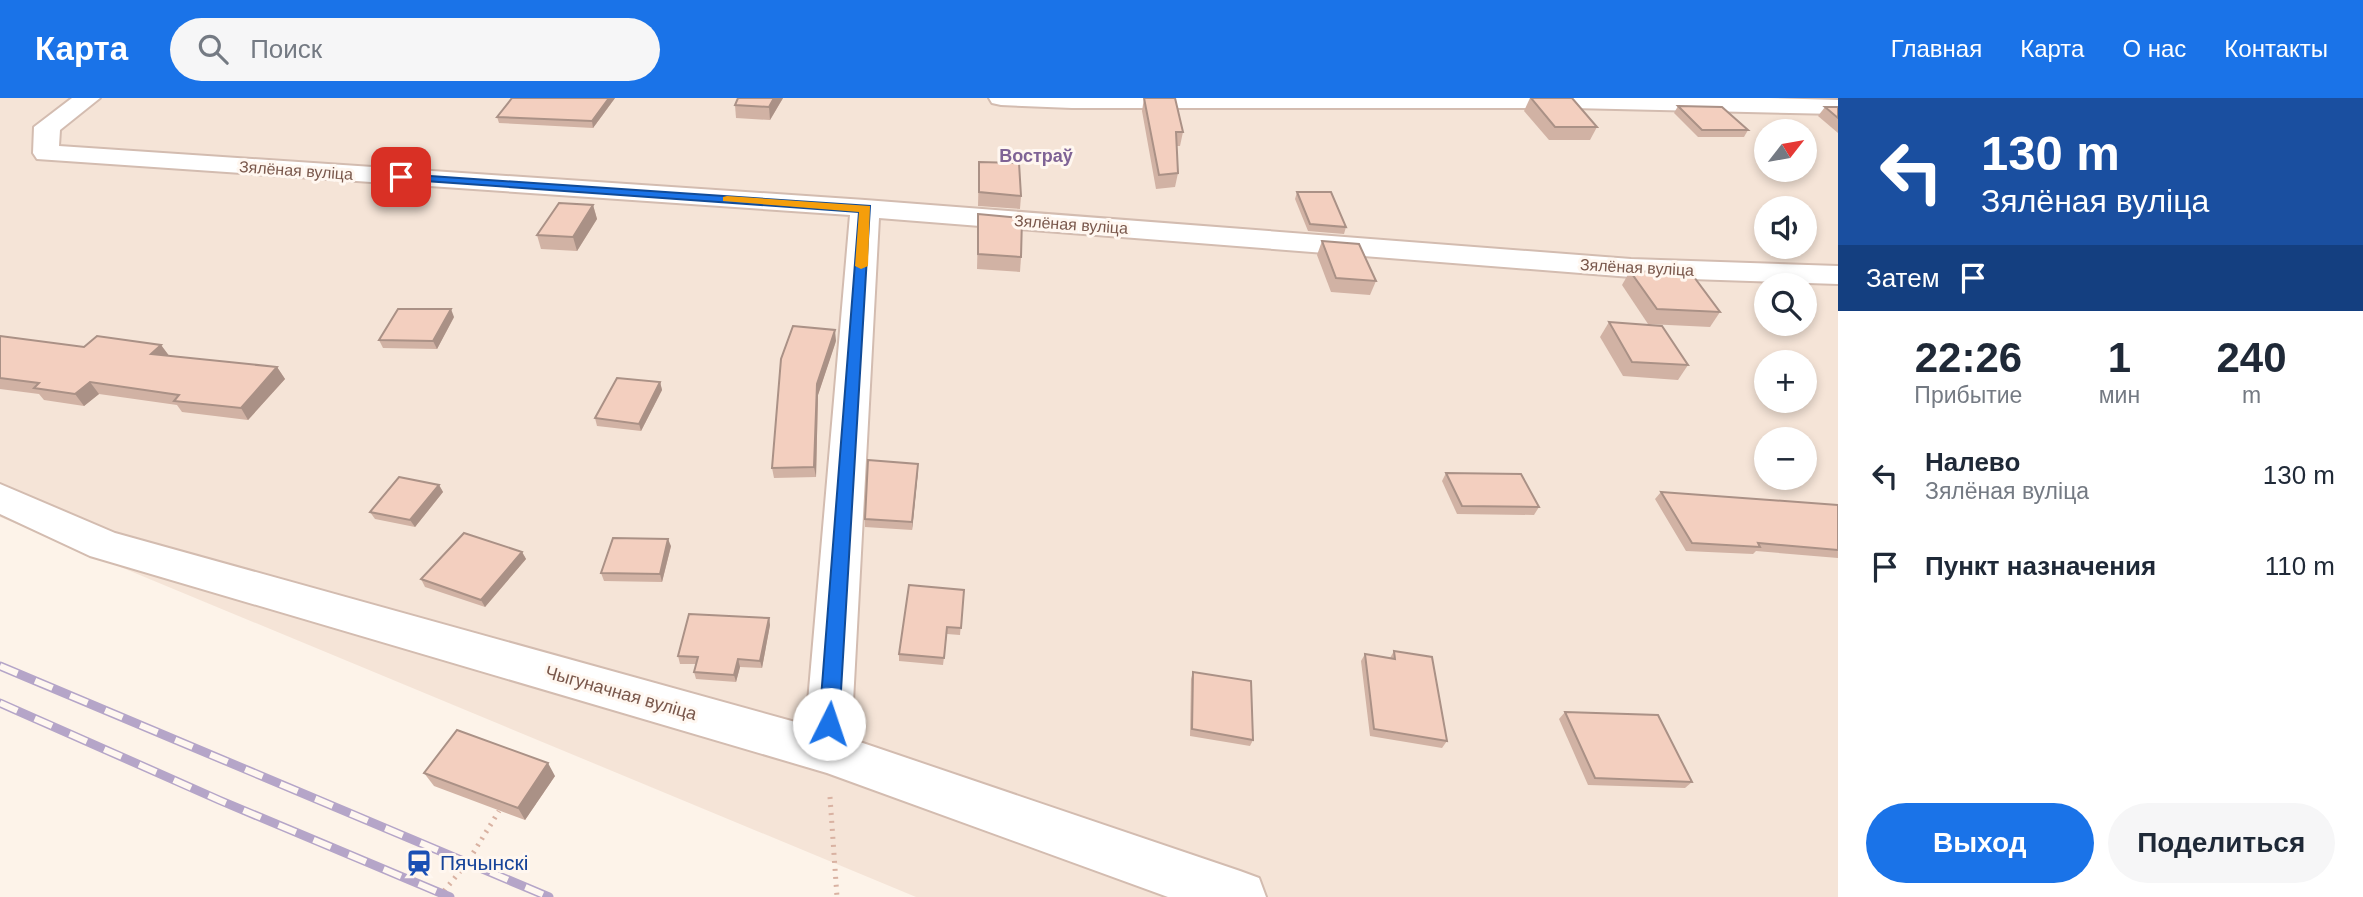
<!DOCTYPE html>
<html lang="ru">
<meta charset="utf-8">
<style>
:root{--surface:#fff;--page:#f6f6f7;--text:#1f2937;--muted:#747a83;--accent:#1a73e8}
body{margin:0;font-family:Helvetica,sans-serif;background:var(--page);color:var(--text);height:100vh;display:flex;flex-direction:column;font-size:26px;white-space:nowrap}
*{box-sizing:border-box;margin:0}
p{font-size:23px;color:var(--muted)}
.icon{flex:none;width:38px;height:38px;fill:none;stroke:currentColor;stroke-width:2;stroke-linecap:round;stroke-linejoin:round}
.map{position:relative;flex:1;overflow:hidden}
.drawer{display:flex;flex-direction:column;background:var(--surface);width:525px}
.drawer>*{flex:none}
.hud{background:#1a4fa0;color:#fff;overflow:hidden}
.needle{width:46px;rotate:59deg}
.controls{position:absolute;left:1754px;top:21px;display:grid;gap:14px}
.controls a{display:grid;place-items:center;width:63px;height:63px;border-radius:50%;background:var(--surface);box-shadow:0 4px 10px #0003;font-size:35px}
.pin{position:absolute;display:grid;place-items:center;width:60px;height:60px;color:#fff;margin:-30px;border-radius:14px;box-shadow:0 4px 10px #0006}
.me{position:absolute;width:77px;margin:-38px;rotate:4deg;stroke-linejoin:round;filter:drop-shadow(0 0 5px #0008)}
.turn{display:flex;align-items:center;gap:24px;height:147px;padding:0 28px;font-size:32px}
.turn .icon{width:91px;height:91px;stroke-width:2.5}
.turn b{display:block;font-size:49px;line-height:60px}
.then{display:flex;align-items:center;height:66px;padding:0 28px;background:#0003;gap:14px;font-size:26px}
.eta{display:flex;justify-content:space-evenly;align-items:center;height:119px;text-align:center}
.eta b{font-size:42px;font-weight:700;line-height:49px}
.action{display:flex;gap:14px;margin-top:auto;padding:14px 28px}
.action a{flex:1;height:80px;border-radius:42px;background:var(--accent);color:#fff;font-size:28px;font-weight:700;line-height:80px;text-align:center}
.action a+a{background:var(--page);color:var(--text)}
ul{padding:0;list-style:none}
li{display:flex;align-items:center;gap:21px;height:91px;padding:0 28px}
li div{flex:1}
li b{display:block;font-size:26px}
li em{font-style:normal}
header{display:flex;align-items:center;gap:42px;box-sizing:border-box;height:98px;padding:0 35px;background:var(--accent);color:#fff}
header strong{font-size:33px}
nav{display:flex;gap:38px;margin-inline-start:auto;font-size:24px}
.search{width:490px;height:63px;background:var(--page);display:flex;align-items:center;gap:18px;box-sizing:border-box;padding:0 24px;border-radius:38px;color:var(--muted);font-size:26px}
main{display:flex;flex:1;min-height:0}
.map>svg:first-child{display:block}
.residential{fill:#f5e4d7;fill-rule:evenodd}
.lines{fill:none;stroke-linecap:round;stroke-linejoin:round}
.street-casing{stroke:#d3bcb0;stroke-width:4}
.path{stroke:#d9b2a2;stroke-width:5;stroke-dasharray:2 6;stroke-linecap:butt}
.street{fill:#fff;fill-rule:evenodd}
.rail-casing{stroke:#b5a5c8;stroke-width:9}
.rail{stroke:#fff7f0;stroke-width:6;stroke-dasharray:19;stroke-linecap:butt}
.wall{fill:#d1b2a4}
.shaded-wall{fill:#aa9186}
.building{fill:#f3cfbf;stroke:#aa9186;stroke-width:2}
.route{fill:#1a73e8;stroke:#114b97;stroke-width:2}
.slow{fill:#f59e0b}
.labels{text-anchor:middle;stroke-width:6;stroke-linejoin:round;paint-order:stroke}
.far-street-label{font-size:16px;fill:#79574b;stroke:#fff7f0}
.far-quarter-label{font-size:18px;font-weight:bold;fill:#7f6395;stroke:#fff7f0}
.street-label{font-size:18px;fill:#79574b;stroke:#fff7f0}
.near-transit-label{font-size:21px;fill:#164399;stroke:#fff7f0;text-anchor:start}
</style>
<header>
<strong>Карта</strong>
<div class="search"><svg class="icon" aria-label="search" viewBox="0 0 24 24"><circle cx="10" cy="10" r="6"/><path d="M15 15l6 6"/></svg>Поиск</div>
<nav><a>Главная</a><a>Карта</a><a>О нас</a><a>Контакты</a></nav>
</header>
<main>
<div class="map">
<svg width="1838" height="799" viewBox="0 0 1838 799">
<rect width="100%" height="100%" fill="#fdf3e9"/>
<path class="residential" d="M0 0H1838V799H916L0 419ZM1766 33H1804V72H1766ZM1766 110H1804V149H1766ZM1766 187H1804V226H1766ZM1766 264H1804V303H1766ZM1766 341H1804V380H1766Z"/>
<g class="lines">
<g class="street-casing">
<g id="street">
<polygon points="72,0 100,0 60,32 59,48 865,102 1631,161 1838,168 1838,186 1631,179 879,120 851,641 1240,773 1259,780 1266,799 1168,799 827,675 90,458 0,416 0,386 115,435 806,627 850,117 37,61 33,55 34,29"/>
<polygon points="989,0 1768,0 1838,2 1838,16 1572,10 1072,10 1001,7 992,5"/>
</g>
</g>
<g class="path">
<polyline points="830,699 837,799"/>
<polyline points="439,799 467,765 499,713"/>
</g>
<use href="#street" class="street"/>
<g class="rail-casing">
<g id="rail">
<polyline points="0,568 549,799"/>
<polyline points="0,605 219,702 450,799"/>
</g>
</g>
<use href="#rail" class="rail"/>
</g>
<g class="wall">
<polygon points="512,0 615,0 593,30 499,25 497,19"/>
<polygon points="783,0 770,22 736,20 735,7"/>
<polygon points="1144,0 1183,34 1180,48 1177,48 1178,75 1175,89 1156,91 1142,13"/>
<polygon points="1530,0 1597,29 1590,42 1549,42 1524,13"/>
<polygon points="1678,8 1748,32 1744,39 1698,39 1674,15"/>
<polygon points="1825,9 1838,9 1838,35 1818,18"/>
<polygon points="979,64 1021,98 1020,111 978,108"/>
<polygon points="1297,94 1346,129 1344,136 1308,133 1295,101"/>
<polygon points="593,107 597,121 577,153 541,151 537,137"/>
<polygon points="978,130 1021,159 1020,174 977,171"/>
<polygon points="1322,143 1376,183 1370,197 1331,194 1317,157"/>
<polygon points="1630,173 1720,214 1710,229 1648,226 1622,187"/>
<polygon points="454,219 437,251 383,250 379,242"/>
<polygon points="1609,224 1688,267 1678,282 1623,278 1600,239"/>
<polygon points="0,238 84,249 161,247 169,258 277,269 285,281 248,322 182,314 177,307 99,296 84,308 44,302 39,296 0,291"/>
<polygon points="836,243 818,297 816,379 774,380 772,370"/>
<polygon points="660,284 662,292 641,333 597,328 595,320"/>
<polygon points="918,373 912,432 865,429 865,421"/>
<polygon points="1446,375 1539,409 1534,417 1457,416 1442,383"/>
<polygon points="439,387 443,394 415,429 375,421 370,414"/>
<polygon points="1661,394 1838,407 1838,460 1756,453 1753,456 1686,453 1655,401"/>
<polygon points="671,448 662,484 604,483 601,475"/>
<polygon points="522,454 526,461 485,509 425,489 421,481"/>
<polygon points="964,492 960,537 947,536 943,567 899,563 899,556"/>
<polygon points="769,520 770,527 762,570 740,569 736,584 696,581 694,574 696,566 680,566 678,558"/>
<polygon points="1394,553 1447,643 1442,650 1370,638 1361,563 1365,556 1390,560"/>
<polygon points="1193,574 1253,642 1250,648 1190,638 1191,581"/>
<polygon points="1565,614 1692,684 1685,690 1588,687 1559,621"/>
<polygon points="424,675 555,678 525,722 434,688"/>
</g>
<g class="shaded-wall">
<polygon points="609,0 615,0 593,30 592,23"/>
<polygon points="774,0 783,0 770,22 769,9"/>
<polygon points="593,107 597,121 577,153 573,139"/>
<polygon points="451,211 454,219 437,251 433,243"/>
<polygon points="835,232 836,243 818,297 816,379 814,369 817,286"/>
<polygon points="161,247 170,259 151,256"/>
<polygon points="277,269 285,281 248,322 241,310"/>
<polygon points="90,284 99,296 84,308 75,296"/>
<polygon points="660,284 662,292 641,333 639,326"/>
<polygon points="918,366 918,373 912,432 912,424"/>
<polygon points="439,387 443,394 415,429 410,422"/>
<polygon points="668,441 671,448 662,484 660,476"/>
<polygon points="522,454 526,461 485,509 481,502"/>
<polygon points="769,520 770,527 762,570 760,563"/>
<polygon points="738,561 740,569 736,584 734,577"/>
<polygon points="548,665 555,678 525,722 518,710"/>
</g>
<g class="building">
<polygon points="512,0 609,0 592,23 497,19"/>
<polygon points="738,0 774,0 769,9 735,7"/>
<polygon points="1144,0 1175,0 1183,34 1176,34 1178,75 1159,77"/>
<polygon points="1531,0 1572,0 1597,29 1555,29"/>
<polygon points="1678,8 1722,9 1748,32 1702,32"/>
<polygon points="1825,9 1838,9 1838,20"/>
<polygon points="979,64 1019,65 1021,98 979,94"/>
<polygon points="1297,94 1331,94 1346,129 1310,126"/>
<polygon points="559,105 593,107 573,139 537,137"/>
<polygon points="978,116 1022,120 1021,159 978,156"/>
<polygon points="1322,143 1359,146 1376,183 1336,180"/>
<polygon points="1630,173 1691,175 1720,214 1657,211"/>
<polygon points="398,211 451,211 433,243 379,242"/>
<polygon points="1609,224 1662,228 1688,267 1632,264"/>
<polygon points="793,228 835,232 817,286 814,369 772,370 781,261"/>
<polygon points="0,238 84,249 97,238 161,247 151,256 277,269 241,310 174,303 179,297 90,284 75,296 34,290 39,285 0,280"/>
<polygon points="617,280 660,284 639,326 595,320"/>
<polygon points="868,362 918,366 912,424 865,421"/>
<polygon points="1446,375 1521,376 1539,409 1462,408"/>
<polygon points="399,379 439,387 410,422 370,414"/>
<polygon points="1661,394 1838,407 1838,452 1758,445 1760,449 1692,445"/>
<polygon points="464,435 522,454 481,502 421,481"/>
<polygon points="613,440 668,441 660,476 601,475"/>
<polygon points="909,487 964,492 961,530 947,529 944,560 899,556"/>
<polygon points="689,516 769,520 760,563 738,561 734,577 694,574 698,559 678,558"/>
<polygon points="1394,553 1432,559 1447,643 1374,631 1365,556 1395,561"/>
<polygon points="1193,574 1251,583 1253,642 1192,631"/>
<polygon points="1565,614 1658,617 1692,684 1595,680"/>
<polygon points="457,632 548,665 518,710 424,675"/>
</g>
<polygon class="route" points="401,76 870,108 839,626 836,632 829,635 822,632 819,626 859,114 397,81 397,77"/>
<polygon class="slow" points="727,98 870,108 868,168 861,171 855,168 859,114 723,103 723,99"/>
<defs>
<g id="station-bare" transform="scale(2.1)"><path d="M-3-6H3Q5-6 5-4V2Q5 4 3 4L4.5 6H3L1.5 4h-3L-3 6H-4.5L-3 4Q-5 4-5 2V-4Q-5-6-3-6ZM-3.5-4v3h7v-3ZM-3.5 1v1.5H-2V1ZM2 1v1.5H3.5V1Z" fill="#1a4fb4" stroke="#fff7f0" stroke-width="2.5" paint-order="stroke"/></g>
</defs>
<g fill-rule="evenodd">
<use href="#station-bare" x="419" y="765"/>
</g>
<g class="labels">
<g class="far-street-label">
<text transform="translate(296 72) rotate(4)" y="6">Зялёная вуліца</text>
<text transform="translate(1071 126) rotate(4)" y="6">Зялёная вуліца</text>
<text transform="translate(1637 169) rotate(3)" y="6">Зялёная вуліца</text>
</g>
<g class="far-quarter-label">
<text x="1036" y="64">Востраў</text>
</g>
<g class="street-label">
<text transform="translate(621 595) rotate(16)" y="6">Чыгуначная вуліца</text>
</g>
<g class="near-transit-label">
<text x="440" y="772">Пячынскі</text>
</g>
</g>
</svg>
<div class="controls">
<a><svg class="needle" viewBox="-14 -14 28 28"><path d="M0-13l5 13h-10z" fill="#e53935"/><path d="M0 13l5-13h-10z" fill="#747a83"/></svg></a>
<a><svg class="icon" aria-label="sound" viewBox="0 0 24 24"><path d="M4 9h4l5-4v14l-5-4H4zM17 9q2 3 0 6"/></svg></a>
<a><svg class="icon" aria-label="search" viewBox="0 0 24 24"><circle cx="10" cy="10" r="6"/><path d="M15 15l6 6"/></svg></a>
<a>+</a>
<a>−</a>
</div>
<div class="pin" style="left:401px;top:79px;background:#d93025"><svg class="icon" aria-label="arrive" viewBox="0 0 24 24"><path d="M6 21V4h12l-3 4 3 4H6"/></svg></div>
<svg class="me" style="left:829px;top:626px" viewBox="-20 -20 40 40"><circle r="19" fill="#fff"/><path d="M0-13L10 11 0 6-10 11z" fill="#1a73e8"/></svg>
</div>
<section class="drawer">
<div class="hud">
<div class="turn"><svg class="icon" aria-label="left" viewBox="0 0 24 24"><path d="M17 20v-9H6M10 6l-5 5 5 5"/></svg><div><b>130 m</b>Зялёная вуліца</div></div>
<div class="then">Затем<svg class="icon" aria-label="arrive" viewBox="0 0 24 24"><path d="M6 21V4h12l-3 4 3 4H6"/></svg></div>
</div>
<div class="eta">
<div><b>22:26</b><p>Прибытие</p></div>
<div><b>1</b><p>мин</p></div>
<div><b>240</b><p>m</p></div>
</div>
<ul>
<li><svg class="icon" aria-label="left" viewBox="0 0 24 24"><path d="M17 20v-9H6M10 6l-5 5 5 5"/></svg><div><b>Налево</b><p>Зялёная вуліца</p></div><em>130 m</em></li>
<li><svg class="icon" aria-label="arrive" viewBox="0 0 24 24"><path d="M6 21V4h12l-3 4 3 4H6"/></svg><div><b>Пункт назначения</b></div><em>110 m</em></li>
</ul>
<div class="action"><a>Выход</a><a>Поделиться</a></div>
</section>
</main>
